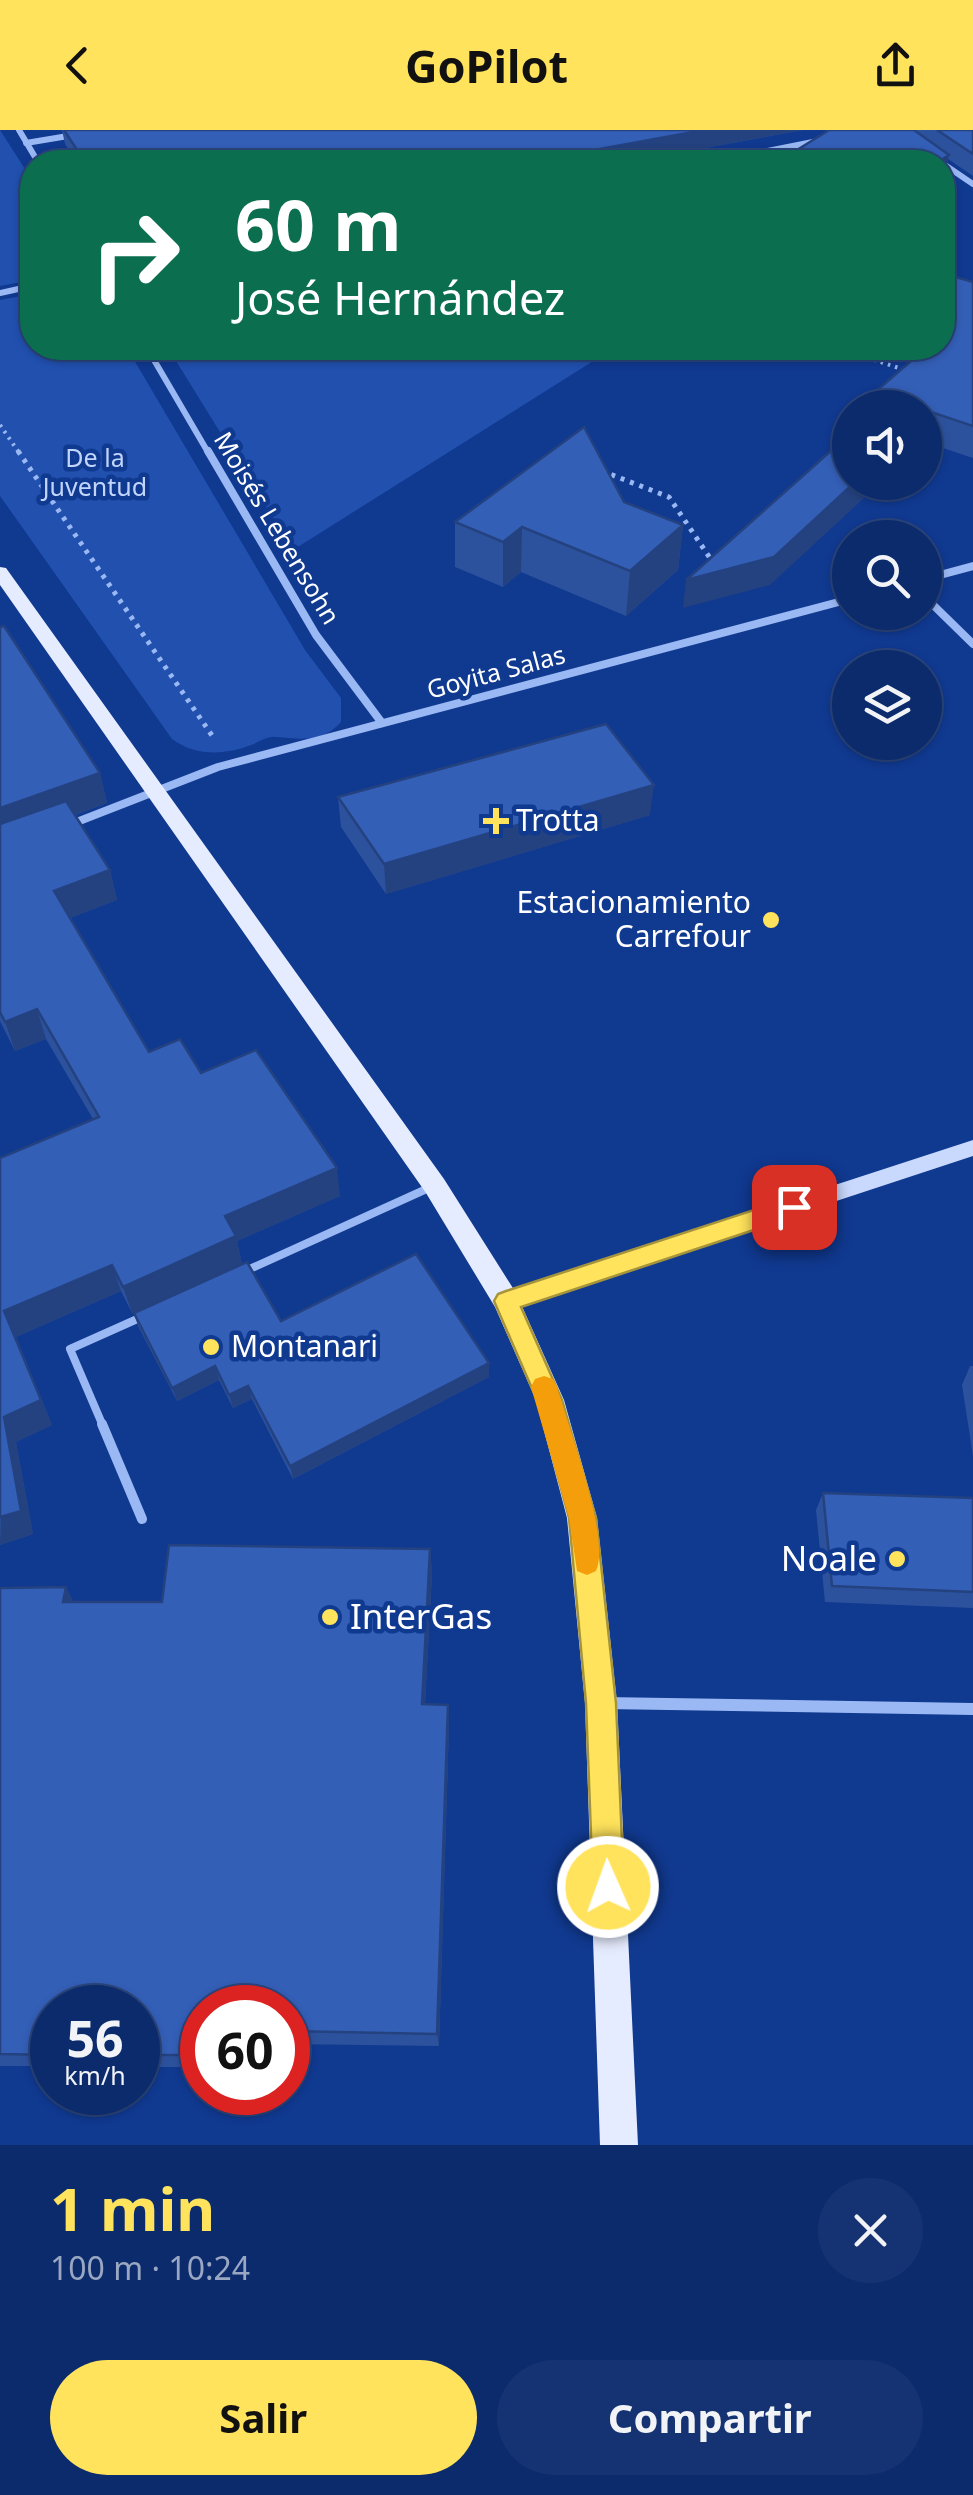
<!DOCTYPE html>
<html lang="es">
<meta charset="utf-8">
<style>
:root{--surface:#0c2b6c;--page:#153372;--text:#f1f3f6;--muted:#9aa7c2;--line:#2c477f;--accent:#ffe35c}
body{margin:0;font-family:"Noto Sans",sans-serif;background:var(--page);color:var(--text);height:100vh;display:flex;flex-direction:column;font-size:38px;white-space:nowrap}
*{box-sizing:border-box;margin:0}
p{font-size:32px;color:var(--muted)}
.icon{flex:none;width:55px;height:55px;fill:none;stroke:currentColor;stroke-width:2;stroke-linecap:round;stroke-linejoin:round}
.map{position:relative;height:2015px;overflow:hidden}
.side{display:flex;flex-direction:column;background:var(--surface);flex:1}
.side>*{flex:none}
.hud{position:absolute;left:20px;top:20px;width:935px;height:210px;border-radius:40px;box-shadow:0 2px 8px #0004,0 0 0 2px var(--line);background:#0b6e4f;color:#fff;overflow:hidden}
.controls{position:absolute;left:832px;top:260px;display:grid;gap:20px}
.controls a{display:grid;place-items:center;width:110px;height:110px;border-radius:50%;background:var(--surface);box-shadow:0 2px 8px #0004,0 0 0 2px var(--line);font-size:50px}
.speed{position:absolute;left:30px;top:1855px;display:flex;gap:20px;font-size:50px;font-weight:700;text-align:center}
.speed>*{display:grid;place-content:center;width:130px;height:130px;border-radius:50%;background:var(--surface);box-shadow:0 2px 8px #0004,0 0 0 2px var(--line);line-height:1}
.speed small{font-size:25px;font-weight:400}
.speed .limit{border:15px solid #d22;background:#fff;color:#111}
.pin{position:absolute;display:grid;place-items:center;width:85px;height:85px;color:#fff;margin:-42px;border-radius:20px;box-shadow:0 5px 15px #0006}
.me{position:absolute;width:110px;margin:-55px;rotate:358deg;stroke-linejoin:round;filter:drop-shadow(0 0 8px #0008)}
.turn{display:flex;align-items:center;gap:35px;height:210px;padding:0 50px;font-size:45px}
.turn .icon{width:130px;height:130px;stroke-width:2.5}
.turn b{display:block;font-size:70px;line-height:85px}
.round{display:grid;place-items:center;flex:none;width:105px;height:105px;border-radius:52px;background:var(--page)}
.overview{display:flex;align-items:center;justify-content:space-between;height:170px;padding:0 50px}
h1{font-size:60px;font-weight:700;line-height:75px;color:var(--accent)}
.primary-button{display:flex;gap:20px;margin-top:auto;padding:20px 50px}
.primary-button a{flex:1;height:115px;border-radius:60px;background:var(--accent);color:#111;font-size:40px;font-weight:700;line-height:115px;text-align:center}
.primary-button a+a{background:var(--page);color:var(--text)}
header{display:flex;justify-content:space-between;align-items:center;height:130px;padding:0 50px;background:var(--accent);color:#111;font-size:45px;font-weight:700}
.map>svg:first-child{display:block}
.green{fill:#2150af}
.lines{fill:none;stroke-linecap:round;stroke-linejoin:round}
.path-far1{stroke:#9ab8f3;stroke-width:4;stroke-dasharray:2.5 5;stroke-linecap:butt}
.path{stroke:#9ab8f3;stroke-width:5;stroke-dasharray:4 6;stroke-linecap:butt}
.lane-far1{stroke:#9ab8f3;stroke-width:8}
.lane{stroke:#9ab8f3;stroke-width:10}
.street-far2{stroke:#9ab8f3;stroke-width:6}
.street-far1{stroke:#9ab8f3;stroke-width:8}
.street{stroke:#9ab8f3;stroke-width:12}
.secondary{fill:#c9d9fd;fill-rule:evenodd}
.primary{fill:#e6ecff;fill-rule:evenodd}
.wall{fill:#2d529d}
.shaded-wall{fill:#244280}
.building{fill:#345fb7;stroke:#244280;stroke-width:2.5}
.route{fill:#ffe35c;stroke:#a6943c;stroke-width:2.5}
.slow{fill:#f59e0b}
.poi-dot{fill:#ffe35c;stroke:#103990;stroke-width:4}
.labels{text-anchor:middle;stroke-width:9;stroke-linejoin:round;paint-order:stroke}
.far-park-label{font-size:25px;fill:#c1d5fd;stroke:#103990}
.far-street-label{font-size:25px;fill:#fff;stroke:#103990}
.poi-label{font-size:30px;fill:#fff;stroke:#103990;text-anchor:start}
.near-poi-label{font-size:35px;fill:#fff;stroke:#103990;text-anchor:end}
</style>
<header><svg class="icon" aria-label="back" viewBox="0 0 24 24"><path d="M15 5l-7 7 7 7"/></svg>GoPilot<svg class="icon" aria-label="share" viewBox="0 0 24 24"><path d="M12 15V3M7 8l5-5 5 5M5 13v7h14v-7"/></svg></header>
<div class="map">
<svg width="973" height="2015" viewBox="0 0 973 2015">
<rect width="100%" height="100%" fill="#103990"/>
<g class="green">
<polygon points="0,0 32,50 32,150 0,156"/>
<path d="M32 164V218H127L305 520 341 568V592C323 613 300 609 276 607 269 606 260 611 254 614 227 625 196 627 172 609L0 366V170Z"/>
<polygon points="168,218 614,218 293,420"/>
</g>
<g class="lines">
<g class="path-far1">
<polyline points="23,61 32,77"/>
<polyline points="838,218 908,241"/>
<polyline points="0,295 20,324"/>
</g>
<g class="path">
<polyline points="18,321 213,607"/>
<polyline points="602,341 669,367 714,434"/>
</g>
<g class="lane-far1">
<polyline points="243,1142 431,1057"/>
<polyline points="103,1296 70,1219 144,1186"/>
</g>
<polyline class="lane" points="102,1294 142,1389"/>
<g class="street-far2">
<polyline points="19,0 38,32"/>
<polyline points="26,13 74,5"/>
<polyline points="711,32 818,11"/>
<polyline points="942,33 973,54"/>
<polyline points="0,163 32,156"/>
<polyline points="147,218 209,324"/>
</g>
<g class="street-far1">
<polyline points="208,321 316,505 382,593"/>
<polyline points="925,449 973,436"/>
<polyline points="925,467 973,514"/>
<polyline points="69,695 218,637 850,469"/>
</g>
<polyline class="street" points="604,1573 973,1579"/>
<polygon class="secondary" points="973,1010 973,1026 506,1180 498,1177 495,1171 498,1165 506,1162"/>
<polygon class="primary" points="0,437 6,438 444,1049 516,1163 564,1270 597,1388 617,1573 638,2015 600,2015 585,1573 567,1388 536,1270 495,1177 426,1063 0,455"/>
</g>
<g class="wall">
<polygon points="56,0 803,0 629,32 77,32 65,14 62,0"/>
<polygon points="829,0 973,0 973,46 948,29 945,44"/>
<polygon points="942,143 973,152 973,328 925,312 925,278 858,278 919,224 899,218 942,218"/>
<polygon points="624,372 683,395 678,440 626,486 521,442 503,457 455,437 455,392"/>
<polygon points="0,497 100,643 107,673 75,685 110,740 117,770 70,788 149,922 201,943 340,1066 237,1111 242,1134 132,1183 121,1161 16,1207 52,1295 16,1312 33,1404 0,1415 0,1028 93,989 46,909 15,921 0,891"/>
<polygon points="338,667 650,685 386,764 341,697"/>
<polygon points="134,1183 281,1191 489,1247 293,1349 252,1269 233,1278 219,1250 177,1271 138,1196"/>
<polygon points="970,1236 973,1236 973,1326 962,1255"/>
<polygon points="823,1363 973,1368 973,1478 825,1472 816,1380"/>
<polygon points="430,1419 432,1443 425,1574 449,1596 439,1916 288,1914 288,1878 202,1878 202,1937 138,1937 138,1878 52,1878 52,1936 0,1936 0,1458 66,1457 73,1472 162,1472"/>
</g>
<g class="shaded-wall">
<polygon points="704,0 803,0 629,32 539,32 539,30"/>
<polygon points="949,25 945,44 942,46 942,32 938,32"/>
<polygon points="931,282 925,307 925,288"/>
<polygon points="855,352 867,352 864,368 770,455 683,478 686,450"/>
<polygon points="683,395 678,440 626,486 630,441"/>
<polygon points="522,397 521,442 503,457 503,412"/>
<polygon points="100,643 107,673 0,711 0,678"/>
<polygon points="654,655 650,685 386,764 384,734"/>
<polygon points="110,740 117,770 62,791 54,761"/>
<polygon points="37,879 46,909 15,921 5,892"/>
<polygon points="337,1038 340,1066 237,1111 242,1134 132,1183 123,1157 225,1086"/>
<polygon points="112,1135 121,1161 16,1207 52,1295 16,1312 33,1404 0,1415 4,1287 4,1181"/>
<polygon points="489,1233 489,1247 293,1349 290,1336"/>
<polygon points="215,1236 219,1250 177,1271 172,1258"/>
<polygon points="248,1256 252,1269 233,1278 229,1265"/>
<polygon points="430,1419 432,1443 424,1595 422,1574"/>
<polygon points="66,1457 78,1480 63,1472"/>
<polygon points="448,1575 449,1596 439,1916 437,1904"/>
</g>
<g class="building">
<polygon points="64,0 704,0 539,30 541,32 85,32"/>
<polygon points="829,0 914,0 949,25 938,32 778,32"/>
<polygon points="937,0 973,0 973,24"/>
<polygon points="942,143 973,152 973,296 931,282 925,288 925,278 864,278 859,276 926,218 942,218 942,203 944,201 942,201"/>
<polygon points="584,297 624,372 683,395 630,441 522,397 503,412 455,392"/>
<polygon points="842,311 850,319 850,352 855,352 774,427 686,450"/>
<polygon points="4,496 100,643 0,678 0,497"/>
<polygon points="606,594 654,655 384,734 338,667"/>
<polygon points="66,671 110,740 54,761 149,922 180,909 201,943 256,920 337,1038 225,1086 236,1106 123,1157 112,1135 4,1181 41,1270 4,1287 21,1381 0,1387 0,1028 99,987 37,879 5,892 0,882 0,694"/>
<polygon points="416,1124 489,1233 290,1336 248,1256 229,1265 215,1236 172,1258 134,1183 247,1132 281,1191"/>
<polygon points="823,1363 973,1368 973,1462 832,1456"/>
<polygon points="169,1415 430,1419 422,1574 448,1575 437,1904 288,1901 288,1878 202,1878 202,1925 138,1925 138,1878 52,1878 52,1925 0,1924 0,1458 66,1457 63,1472 162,1472"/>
</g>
<polygon class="route" points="794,1067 802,1070 805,1077 802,1084 521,1177 562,1270 596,1388 616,1573 624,1757 619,1768 608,1773 597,1768 593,1757 586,1573 569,1388 537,1270 494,1171 498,1164 506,1161"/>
<path class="slow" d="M544 1246 553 1249 557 1257C568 1296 611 1408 596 1441L587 1445 577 1441 569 1388 531 1257 535 1249Z"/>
<g class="poi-dot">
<path d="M491 676h10v10h10v10h-10v10h-10v-10h-10v-10h10z"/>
<circle cx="771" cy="790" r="10"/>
<circle cx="211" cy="1217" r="10"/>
<circle cx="897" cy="1429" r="10"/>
<circle cx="330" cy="1487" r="10"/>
</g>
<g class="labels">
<g class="far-park-label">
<text x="95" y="337">De la<tspan x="95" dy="29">Juventud</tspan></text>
</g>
<g class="far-street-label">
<text transform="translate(277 398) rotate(59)" y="9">Moisés Lebensohn</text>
<text transform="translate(496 542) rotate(-15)" y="9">Goyita Salas</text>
</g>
<g class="poi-label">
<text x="516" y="701">Trotta</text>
<text x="751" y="783" text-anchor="end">Estacionamiento<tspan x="751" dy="34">Carrefour</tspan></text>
<text x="231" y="1227">Montanari</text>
</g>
<g class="near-poi-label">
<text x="877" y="1441">Noale</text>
<text x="350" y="1499" text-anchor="start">InterGas</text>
</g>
</g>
</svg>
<div class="controls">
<a><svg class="icon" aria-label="sound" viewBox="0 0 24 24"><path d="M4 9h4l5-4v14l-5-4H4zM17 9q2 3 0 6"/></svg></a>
<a><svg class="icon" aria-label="search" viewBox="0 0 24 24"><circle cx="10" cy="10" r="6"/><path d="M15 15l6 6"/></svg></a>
<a><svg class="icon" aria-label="layers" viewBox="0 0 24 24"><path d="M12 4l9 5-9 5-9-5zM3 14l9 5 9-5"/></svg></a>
</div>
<div class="speed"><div>56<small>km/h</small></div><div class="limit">60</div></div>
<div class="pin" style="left:794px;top:1077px;background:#d93025"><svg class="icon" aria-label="arrive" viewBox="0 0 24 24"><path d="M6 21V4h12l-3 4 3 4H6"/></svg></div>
<svg class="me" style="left:608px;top:1757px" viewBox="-20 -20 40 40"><circle r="17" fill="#ffe35c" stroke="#fff" stroke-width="3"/><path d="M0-11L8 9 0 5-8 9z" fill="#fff"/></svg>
<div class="hud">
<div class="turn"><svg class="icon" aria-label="right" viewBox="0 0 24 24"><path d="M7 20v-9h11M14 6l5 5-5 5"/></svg><div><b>60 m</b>José Hernández</div></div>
</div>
</div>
<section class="side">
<div class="overview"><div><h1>1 min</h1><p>100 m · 10:24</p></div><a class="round"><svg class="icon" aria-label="close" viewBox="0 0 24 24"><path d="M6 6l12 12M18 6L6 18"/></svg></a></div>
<div class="primary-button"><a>Salir</a><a>Compartir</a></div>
</section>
